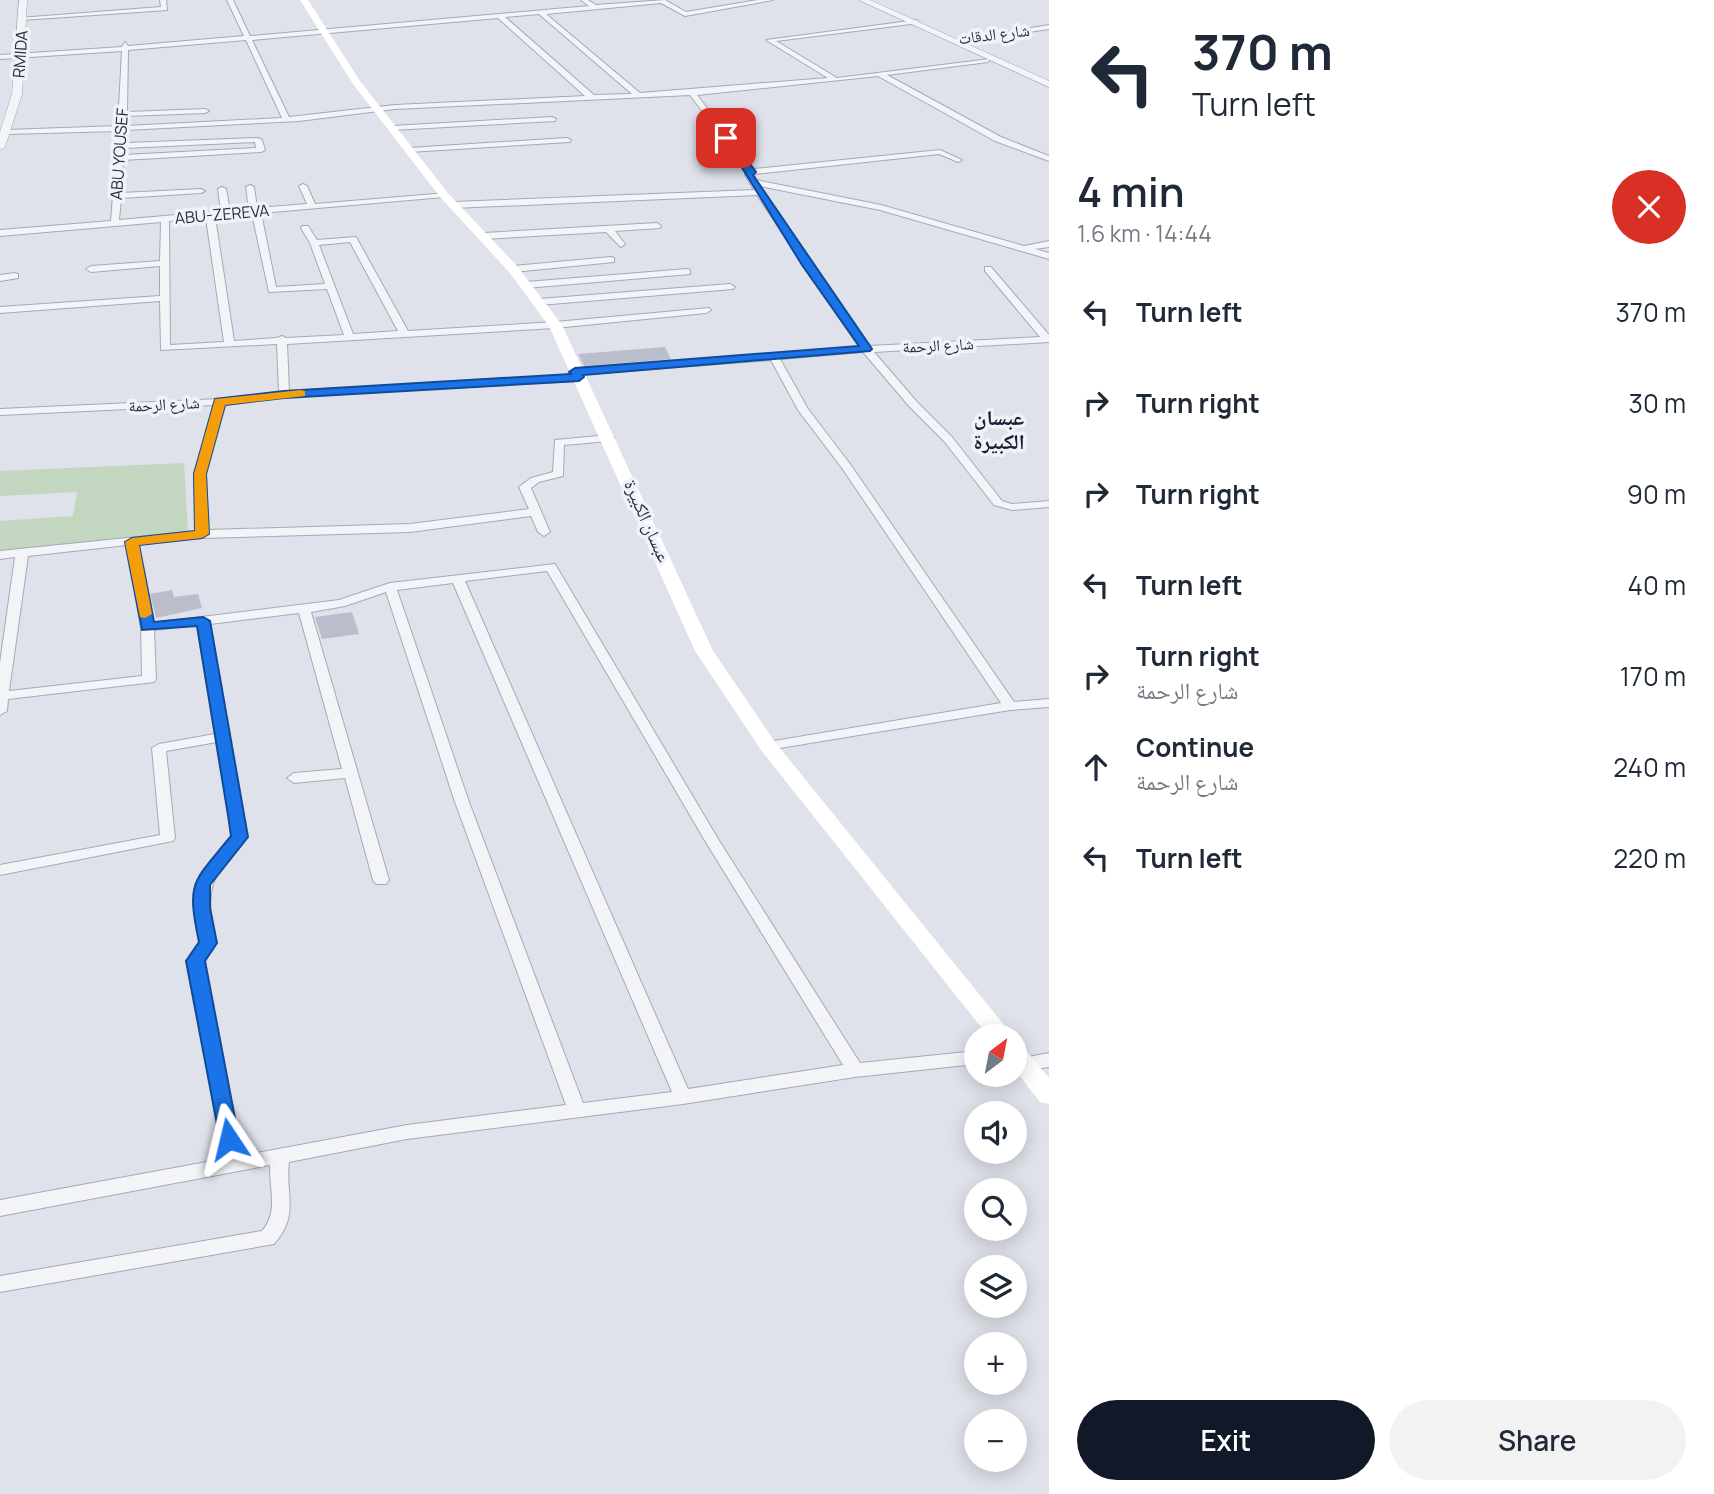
<!DOCTYPE html>
<meta charset="utf-8">
<style>
:root{--surface:#fff;--page:#f2f2f3;--text:#1f2937;--muted:#747a83;--accent:#111827}
body{margin:0;font-family:Manrope,"Noto Naskh Arabic",sans-serif;background:var(--page);color:var(--text);height:100vh;display:flex;flex-direction:column;font-size:26px;white-space:nowrap}
*{box-sizing:border-box;margin:0}
p{font-size:23px;color:var(--muted)}
.icon{flex:none;width:38px;height:38px;fill:none;stroke:currentColor;stroke-width:2;stroke-linecap:round;stroke-linejoin:round}
.map{position:relative;flex:1;overflow:hidden}
.panel{display:flex;flex-direction:column;background:var(--surface);width:665px}
.panel>*{flex:none}
.top-card{background:#fff;color:var(--text);overflow:hidden}
.needle{width:46px;rotate:32deg}
.buttons{position:absolute;left:964px;top:1024px;display:grid;gap:14px}
.buttons a{display:grid;place-items:center;width:63px;height:63px;border-radius:50%;background:var(--surface);box-shadow:0 4px 18px #0003;font-size:35px}
.pin{position:absolute;display:grid;place-items:center;width:60px;height:60px;color:#fff;margin:-30px;border-radius:14px;box-shadow:0 4px 10px #0006}
.me{position:absolute;width:77px;margin:-38px;rotate:350deg;stroke-linejoin:round;filter:drop-shadow(0 0 5px #0008)}
.turn{display:flex;align-items:center;gap:24px;height:147px;padding:0 28px;font-size:32px}
.turn .icon{width:91px;height:91px;stroke-width:2.5}
.turn b{display:block;font-size:49px;line-height:60px}
.round{display:grid;place-items:center;flex:none;width:74px;height:74px;border-radius:37px;background:var(--page)}
.head{display:flex;align-items:center;justify-content:space-between;height:119px;padding:0 28px}
h1{font-size:42px;font-weight:600;line-height:52px}
.action{display:flex;gap:14px;margin-top:auto;padding:14px 28px}
.action a{flex:1;height:80px;border-radius:42px;background:var(--accent);color:#fff;font-size:28px;font-weight:600;line-height:80px;text-align:center}
.action a+a{background:var(--page);color:var(--text)}
ul{padding:0;list-style:none}
li{display:flex;align-items:center;gap:21px;height:91px;padding:0 28px}
li div{flex:1}
li b{display:block;font-size:26px}
li em{font-style:normal}
main{display:flex;flex:1;min-height:0}
.map>svg:first-child{display:block}
.green{fill:#c2d6c0}
.building{fill:#babdcb}
.lines{fill:none;stroke-linecap:round;stroke-linejoin:round}
.minor-casing{stroke:#a5a8b6;stroke-width:2}
.tertiary-casing{stroke:#a5a8b6;stroke-width:1}
.minor{fill:#f3f4f8;fill-rule:evenodd}
.tertiary{fill:#f3f4f8;fill-rule:evenodd}
.secondary{fill:#fff;fill-rule:evenodd}
.route{fill:#1a73e8;stroke:#114b97;stroke-width:2}
.slow{fill:#f59e0b}
.labels{text-anchor:middle;stroke-width:7;stroke-linejoin:round;paint-order:stroke}
.far-street-label{font-size:16px;fill:#272c44;stroke:#f0f2f8}
.street-label{font-size:18px;fill:#272c44;stroke:#f0f2f8}
.far-district-label{font-size:21px;font-weight:bold;fill:#191d35;stroke:#f0f2f8}
</style>
<main>
<div class="map">
<svg width="1049" height="1494" viewBox="0 0 1049 1494">
<rect width="100%" height="100%" fill="#e0e2eb"/>
<polygon class="green" points="184,463 188,534 0,554 0,521 73,516 77,492 0,496 0,471"/>
<g class="building">
<polygon points="665,347 671,359 584,366 578,354"/>
<polygon points="172,590 174,597 198,594 202,608 156,618 150,594"/>
<polygon points="352,612 359,634 322,639 315,617"/>
</g>
<g class="lines">
<g class="minor-casing">
<g id="minor">
<polygon points="160,0 166,0 167,10 22,20 19,18 161,7"/>
<path d="M227 0H233L250 36 589 6 581 0H588L596 5 665 0 686 12 758 0H773L685 16 661 3 546 14 640 93 828 78 766 40 917 20 919 23 776 41 837 78 990 59 988 62 887 75 1001 137 1049 156V161L995 141 878 76 697 95 754 169 940 150 962 160 958 162 939 154 754 174 756 180 881 205 1024 246 1049 241V247L1035 249 1049 253V259L880 210 759 186 869 346 1040 337 985 271V267H991L1049 335V342L874 352 917 402 952 437 1002 501 1012 504 1049 501V507L1012 510 994 505 944 441 909 406 863 352 780 359 808 409 850 464 1014 702 1049 699V707L1010 710 768 750 761 746 768 742 1001 703 842 468 798 410 771 360 575 375 570 372 575 369 859 347 757 195 453 208 449 205 453 202 754 190 745 175 748 172 690 95 395 109 299 121 126 130 125 143 258 138 262 140 265 150 261 152 123 160 121 193 201 189 205 191 201 193 121 198 119 220 221 211 218 189 222 187 226 189 230 211 249 209 246 187 250 185 254 187 257 208 307 204 299 186 303 184 307 186 315 204 447 193V197H444L261 213 276 287 325 284 310 243 301 228 302 226H308L317 240 356 237 408 331 555 322 709 308 711 310 706 313 555 328 287 344 289 391 579 375 584 378 579 381 284 397 225 405 206 474 208 530 410 524 529 509 519 487 531 478 553 472 555 440 609 435 614 438 609 441 564 445 563 476 539 482 531 488 550 532 544 536 538 532 531 516 410 532 202 538 138 544 153 623 339 600 390 583 555 564 718 839 860 1063 976 1051V1064L855 1077 683 1104 407 1139 289 1162C285 1195 300 1215 274 1244L0 1292V1276L262 1231C279 1212 269 1188 270 1165L0 1216V1200L223 1159 188 961 200 943C189 887 195 877 232 836L217 742 166 751 175 838 173 841 0 875V865L160 835 152 748 159 744 215 734 197 625 154 630 156 679 154 682 8 699 7 711 0 715V663L15 557 0 559V551L196 531 194 474 214 405 0 415V409L220 399 279 392 277 344 161 350 160 301 0 313V307L160 296V266L91 272 86 269 91 266 160 261 161 222 0 236V230L111 221 118 131 7 134 3 132 7 130 118 126 122 51 0 59V55L122 47 125 42 128 46 244 36ZM539 14 632 94 594 95 505 17ZM498 18 585 96 395 105 289 117 252 40ZM246 40 282 118 126 126V116L205 113 209 111 205 109 127 112 128 50ZM255 142 256 148 124 155V148ZM252 214 269 292 327 289 344 335 286 338 282 336 277 338 234 341 215 217ZM206 218 224 342 170 345 169 221ZM350 242 398 331 353 334 319 245ZM127 545 141 627 142 676 9 691 28 556ZM547 571 704 839 843 1065 688 1089 465 581ZM453 583 672 1092 583 1103 469 802 397 590ZM386 592 455 802 566 1105 407 1125 240 1156 204 961 216 943C211 917 204 890 222 867 230 857 240 848 247 837L210 624 299 613 342 769 294 773 287 778 294 783 345 778 373 880 376 884H386L389 880 311 612 345 606Z"/>
<polygon points="1049,25 1049,29 955,43 952,41"/>
<polygon points="552,117 556,119 555,121 392,130 388,128 392,126"/>
<polygon points="567,138 571,140 570,142 409,152 405,150 409,148"/>
<polygon points="657,223 661,226 660,228 615,231 625,244 621,247 606,232 484,239 480,236 484,233"/>
<polygon points="611,257 614,258 614,262 513,272 508,269 513,266"/>
<polygon points="687,269 690,270 690,274 526,288 521,285 526,282"/>
<polygon points="15,273 18,274 18,278 0,281 0,275"/>
<polygon points="730,284 735,287 733,289 539,305 534,302 539,299"/>
<polygon points="1049,1053 1049,1067 1024,1071 1018,1069 1015,1064 1018,1059"/>
</g>
</g>
<g class="tertiary-casing">
<g id="tertiary">
<polygon points="19,0 27,0 22,94 5,147 0,150 0,132 12,94"/>
<polygon points="859,0 870,0 1049,81 1049,87"/>
</g>
</g>
<use href="#minor" class="minor"/>
<use href="#tertiary" class="tertiary"/>
<g class="secondary">
<polygon points="300,0 308,0 360,81 448,193 517,266 562,325 713,651 775,742 1013,1036 988,1036 761,750 695,651 549,326 509,272 440,197 353,84"/>
<polygon points="1015,1044 1023,1047 1049,1078 1049,1104 1040,1102 1015,1070"/>
</g>
</g>
<path class="route" d="M723 137H729L756 172 753 175 872 349 870 351 583 375 584 377 579 381 284 398 225 405 206 474 209 534 202 538 139 545 154 622 203 617 210 621 248 837 210 885V908L217 943 205 961 239 1139 236 1145H221L186 961 199 942C186 880 193 883 231 836L228 815 197 626 142 630 125 542 132 538 195 531 194 474 215 399 284 391 571 374 569 372 575 368 859 346 802 265Z"/>
<polygon class="slow" points="301,390 305,391 305,396 225,405 206,474 209,534 202,538 139,545 152,614 145,618 140,617 125,542 132,538 195,531 194,474 215,399"/>
<g class="labels">
<g class="far-street-label">
<text transform="translate(994 34) rotate(-7)" y="6">شارع الدقات</text>
<text transform="translate(20 54) rotate(-86)" y="6">RMIDA</text>
<text transform="translate(119 154) rotate(-86)" y="6">ABU YOUSEF</text>
<text transform="translate(222 214) rotate(-5)" y="6">ABU-ZEREVA</text>
<text transform="translate(938 345) rotate(-3)" y="6">شارع الرحمة</text>
<text transform="translate(164 404) rotate(-3)" y="6">شارع الرحمة</text>
</g>
<g class="street-label">
<text transform="translate(647 521) rotate(66)" y="6">عبسان الكبيرة</text>
</g>
<g class="far-district-label">
<text x="999" y="425">عبسان<tspan x="999" dy="24">الكبيرة</tspan></text>
</g>
</g>
</svg>
<div class="buttons">
<a><svg class="needle" viewBox="-14 -14 28 28"><path d="M0-13l5 13h-10z" fill="#e53935"/><path d="M0 13l5-13h-10z" fill="#747a83"/></svg></a>
<a><svg class="icon" aria-label="sound" viewBox="0 0 24 24"><path d="M4 9h4l5-4v14l-5-4H4zM17 9q2 3 0 6"/></svg></a>
<a><svg class="icon" aria-label="search" viewBox="0 0 24 24"><circle cx="10" cy="10" r="6"/><path d="M15 15l6 6"/></svg></a>
<a><svg class="icon" aria-label="layers" viewBox="0 0 24 24"><path d="M12 4l9 5-9 5-9-5zM3 14l9 5 9-5"/></svg></a>
<a>+</a>
<a>−</a>
</div>
<div class="pin" style="left:726px;top:138px;background:#d93025"><svg class="icon" aria-label="arrive" viewBox="0 0 24 24"><path d="M6 21V4h12l-3 4 3 4H6"/></svg></div>
<svg class="me" style="left:229px;top:1139px" viewBox="-20 -20 40 40"><path d="M0-17L14 15 0 8-14 15z" fill="#1a73e8" stroke="#fff" stroke-width="4"/></svg>
</div>
<section class="panel">
<div class="top-card">
<div class="turn"><svg class="icon" aria-label="left" viewBox="0 0 24 24"><path d="M17 20v-9H6M10 6l-5 5 5 5"/></svg><div><b>370 m</b>Turn left</div></div>
</div>
<div class="head"><div><h1>4 min</h1><p>1.6 km · 14:44</p></div><a class="round" style="background:#d93025;color:#fff"><svg class="icon" aria-label="close" viewBox="0 0 24 24"><path d="M6 6l12 12M18 6L6 18"/></svg></a></div>
<ul>
<li><svg class="icon" aria-label="left" viewBox="0 0 24 24"><path d="M17 20v-9H6M10 6l-5 5 5 5"/></svg><div><b>Turn left</b></div><em>370 m</em></li>
<li><svg class="icon" aria-label="right" viewBox="0 0 24 24"><path d="M7 20v-9h11M14 6l5 5-5 5"/></svg><div><b>Turn right</b></div><em>30 m</em></li>
<li><svg class="icon" aria-label="right" viewBox="0 0 24 24"><path d="M7 20v-9h11M14 6l5 5-5 5"/></svg><div><b>Turn right</b></div><em>90 m</em></li>
<li><svg class="icon" aria-label="left" viewBox="0 0 24 24"><path d="M17 20v-9H6M10 6l-5 5 5 5"/></svg><div><b>Turn left</b></div><em>40 m</em></li>
<li><svg class="icon" aria-label="right" viewBox="0 0 24 24"><path d="M7 20v-9h11M14 6l5 5-5 5"/></svg><div><b>Turn right</b><p>شارع الرحمة</p></div><em>170 m</em></li>
<li><svg class="icon" aria-label="ahead" viewBox="0 0 24 24"><path d="M12 20V5M6 11l6-6 6 6"/></svg><div><b>Continue</b><p>شارع الرحمة</p></div><em>240 m</em></li>
<li><svg class="icon" aria-label="left" viewBox="0 0 24 24"><path d="M17 20v-9H6M10 6l-5 5 5 5"/></svg><div><b>Turn left</b></div><em>220 m</em></li>
</ul>
<div class="action"><a>Exit</a><a>Share</a></div>
</section>
</main>
